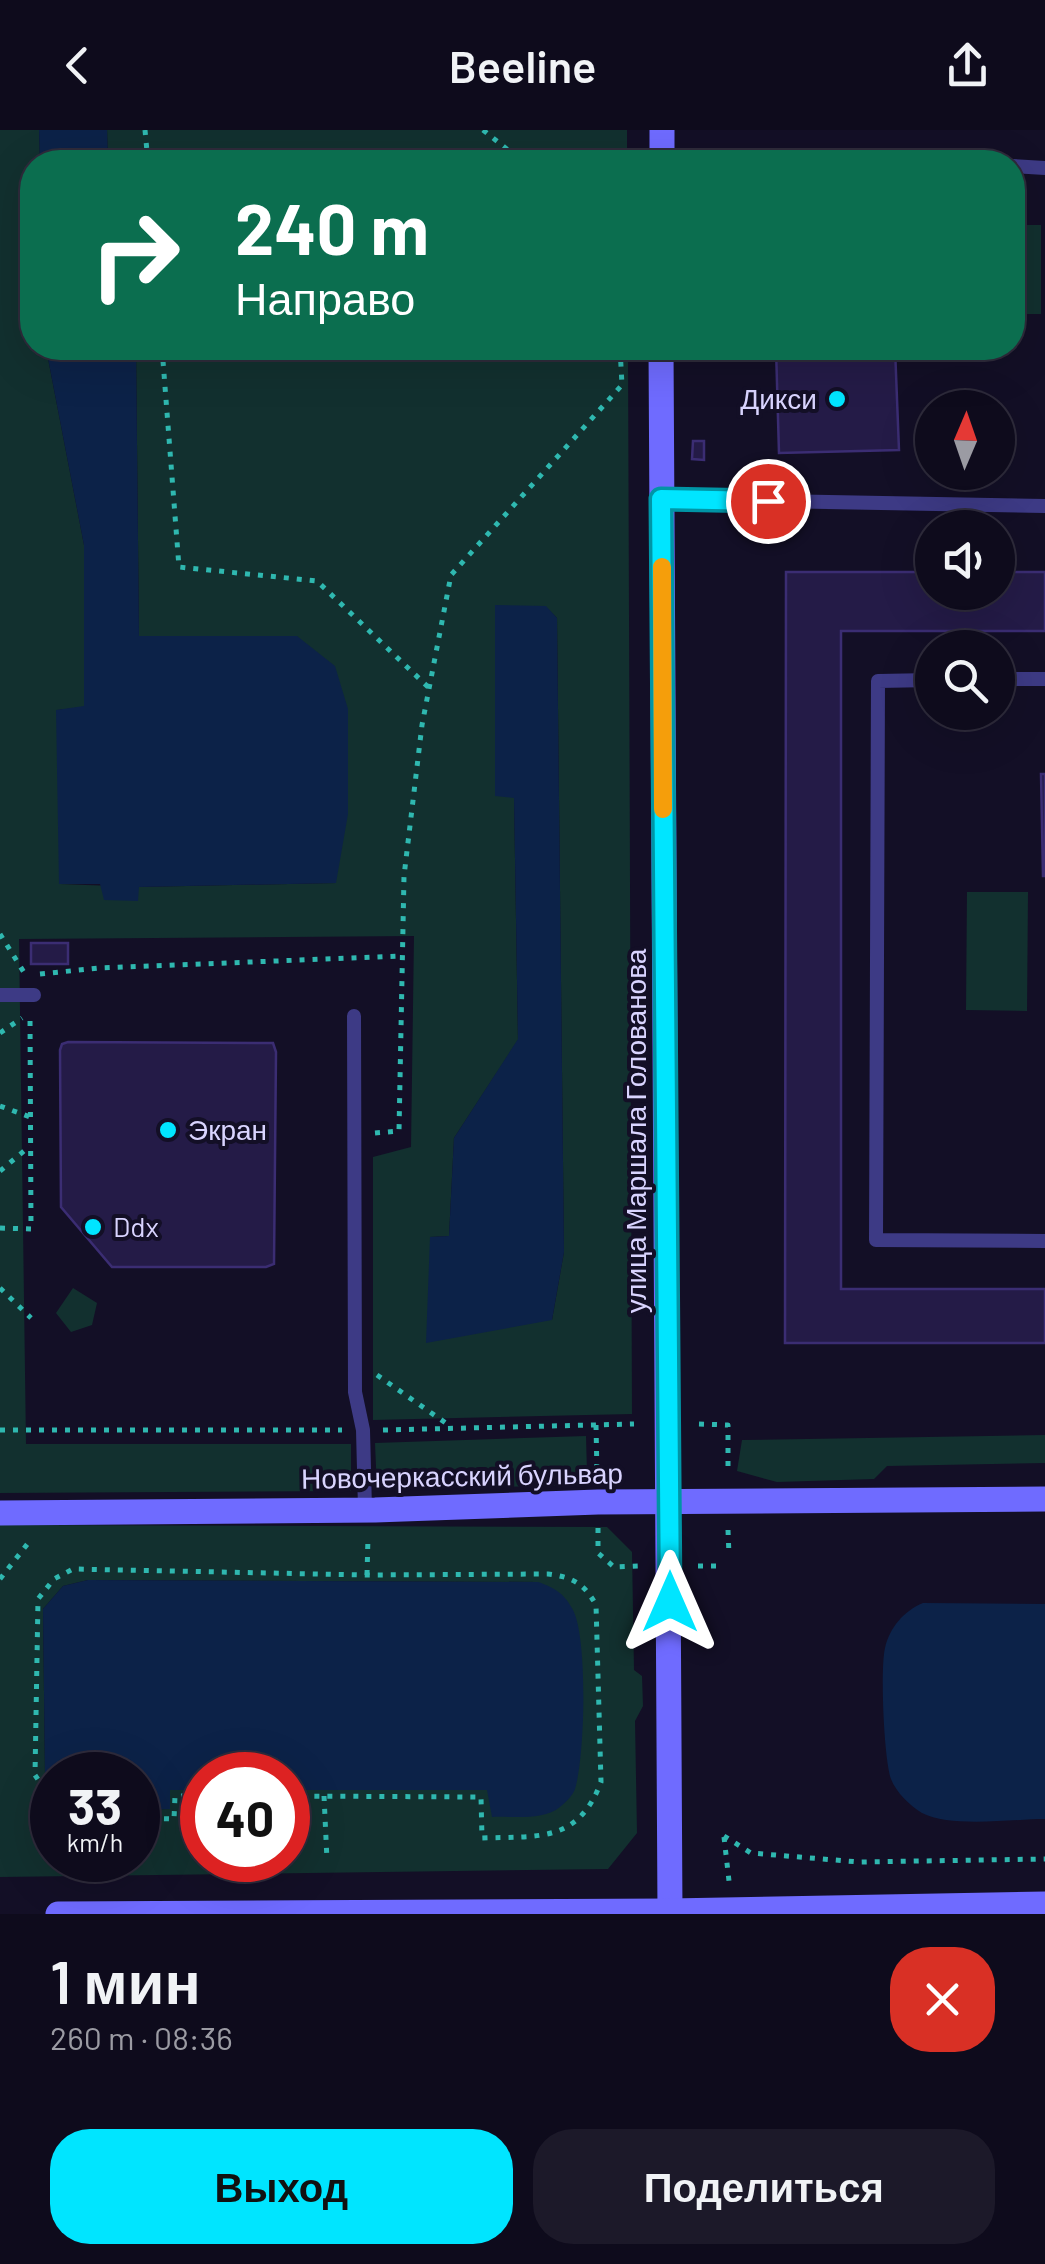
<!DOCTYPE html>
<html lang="ru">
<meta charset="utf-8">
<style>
:root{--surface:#0e0b1c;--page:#1c1929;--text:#f1f3f6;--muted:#9b9ba3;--line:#2e2b3b;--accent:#00e5ff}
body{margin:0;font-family:Barlow,sans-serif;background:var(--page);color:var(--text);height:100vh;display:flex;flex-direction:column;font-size:38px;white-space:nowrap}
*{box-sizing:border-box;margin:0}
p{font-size:32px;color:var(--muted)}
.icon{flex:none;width:55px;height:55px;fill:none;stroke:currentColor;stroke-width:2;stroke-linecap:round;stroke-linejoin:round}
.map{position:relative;height:1784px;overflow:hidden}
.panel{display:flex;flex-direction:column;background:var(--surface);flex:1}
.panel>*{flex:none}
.guide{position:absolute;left:20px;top:20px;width:1005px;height:210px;border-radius:40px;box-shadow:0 10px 40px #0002,0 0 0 2px var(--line);background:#0b6e4f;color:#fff;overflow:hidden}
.needle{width:65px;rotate:2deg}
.tools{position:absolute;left:915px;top:260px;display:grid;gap:20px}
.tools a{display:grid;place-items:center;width:100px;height:100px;border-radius:50%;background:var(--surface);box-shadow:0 10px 40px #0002,0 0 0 2px var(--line);font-size:50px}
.speed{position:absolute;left:30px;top:1622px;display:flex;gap:20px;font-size:50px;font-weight:700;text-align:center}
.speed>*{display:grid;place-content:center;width:130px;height:130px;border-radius:50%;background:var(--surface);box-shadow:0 10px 40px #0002,0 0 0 2px var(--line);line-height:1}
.speed small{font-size:25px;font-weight:400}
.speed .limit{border:15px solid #d22;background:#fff;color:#111}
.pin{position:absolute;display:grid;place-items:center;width:85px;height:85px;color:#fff;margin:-42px;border:5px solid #fff;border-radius:50%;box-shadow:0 2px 10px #0007}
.me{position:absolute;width:110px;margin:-55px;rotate:0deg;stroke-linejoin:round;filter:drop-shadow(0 0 8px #0008)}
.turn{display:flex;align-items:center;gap:35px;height:210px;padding:0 50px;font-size:45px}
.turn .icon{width:130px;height:130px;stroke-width:2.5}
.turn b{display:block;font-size:70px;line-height:85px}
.round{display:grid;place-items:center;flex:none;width:105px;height:105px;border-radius:40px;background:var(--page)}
.overview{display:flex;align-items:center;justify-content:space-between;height:170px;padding:0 50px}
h1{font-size:60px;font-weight:600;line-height:75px}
.button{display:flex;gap:20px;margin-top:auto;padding:20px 50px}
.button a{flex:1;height:115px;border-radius:40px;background:var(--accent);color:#111;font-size:40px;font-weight:600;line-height:115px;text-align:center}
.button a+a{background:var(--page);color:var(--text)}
header{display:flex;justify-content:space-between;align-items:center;height:130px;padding:0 50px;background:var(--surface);font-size:45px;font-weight:600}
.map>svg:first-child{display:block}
.green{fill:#12302f;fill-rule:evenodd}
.water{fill:#0c2248}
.building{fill:#241b47;stroke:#3b2d73;stroke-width:2.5}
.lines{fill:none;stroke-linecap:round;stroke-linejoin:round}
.path{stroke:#2fb8b0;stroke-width:5;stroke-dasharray:5 8;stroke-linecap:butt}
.lane{stroke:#3d3a85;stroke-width:14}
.secondary{stroke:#6f6bff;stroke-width:25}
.route-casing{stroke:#0095a6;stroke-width:25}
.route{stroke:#00e5ff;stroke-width:18}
.slow{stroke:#f59e0b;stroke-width:18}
.poi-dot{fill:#00e5ff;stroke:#130f26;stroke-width:4}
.labels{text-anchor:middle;stroke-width:8;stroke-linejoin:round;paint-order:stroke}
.poi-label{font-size:28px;fill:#d9d4ff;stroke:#130f26;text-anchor:start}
.street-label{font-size:28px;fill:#d9d4ff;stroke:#130f26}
</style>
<header><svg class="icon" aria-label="back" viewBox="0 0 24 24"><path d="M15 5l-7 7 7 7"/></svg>Beeline<svg class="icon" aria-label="share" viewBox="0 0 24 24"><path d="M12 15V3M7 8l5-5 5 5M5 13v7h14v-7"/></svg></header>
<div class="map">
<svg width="1045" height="1784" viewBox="0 0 1045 1784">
<rect width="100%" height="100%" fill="#130f26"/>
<g class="green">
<path d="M0 0H39L40 32H32V218H46L84 415V577L57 580 60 754 139 757 336 753 297 506H139L136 218H628L632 1284 373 1290V1027L411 1017 414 806 19 809 26 1314H351V1361L0 1363ZM545 476 557 488 564 1122 552 1190 430 1107 449 1106 454 1008 518 910 514 667 495 665Z"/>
<polygon points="107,0 627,0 627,32 108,32"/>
<rect x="1013" y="95" width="28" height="89"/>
<polygon points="967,762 1028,762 1027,881 966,880"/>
<polygon points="73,1158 97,1173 92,1195 71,1202 56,1183"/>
<polygon points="1045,1305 1045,1333 887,1336 874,1349 777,1352 737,1341 742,1310"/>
<polygon points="586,1306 587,1343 574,1355 377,1360 375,1313"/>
<path d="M0 1395 607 1397 632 1422 634 1540 642 1546 643 1576 635 1591 637 1703 608 1739 0 1747ZM88 1450 537 1452 487 1660H288V1730H202V1660H170V1679L138 1680V1730H52V1655L45 1644 43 1479 63 1456Z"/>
</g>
<g class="water">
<polygon points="39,0 107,0 108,32 40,32"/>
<polygon points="46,218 136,218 139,506 297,506 335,536 348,579 348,684 336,753 139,757 138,771 104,770 100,754 59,754 56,580 84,576 84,415"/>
<polygon points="495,475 546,476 557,488 564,1122 552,1190 426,1213 430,1107 449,1106 454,1008 518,909 514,668 495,666"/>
<path d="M88 1450 538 1452C555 1458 564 1463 573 1480 588 1509 585 1627 575 1659 573 1665 566 1672 560 1677 543 1691 513 1686 492 1687L487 1660H288V1645H202V1660H170V1679L138 1680V1645H52V1655L45 1644 43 1479 63 1456Z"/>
<path d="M923 1473 1045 1474V1689C1012 1689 951 1698 922 1683 910 1676 896 1662 891 1649 884 1630 880 1539 885 1518 890 1497 904 1481 923 1473Z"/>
</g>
<g class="building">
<polygon points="776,218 895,218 899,320 779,323"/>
<polygon points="693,311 704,311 704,330 692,329"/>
<polygon points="786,442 932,442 932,462 998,462 998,442 1045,442 1045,501 841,501 841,1159 1045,1159 1045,1213 785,1213"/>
<polygon points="1041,644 1045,644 1045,746 1043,746"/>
<rect x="31" y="813" width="37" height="21"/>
<polygon points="68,912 273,913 276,922 274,1134 266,1137 112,1137 61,1077 60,920 62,914"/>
</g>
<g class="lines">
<g class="path">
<polyline points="145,0 148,32"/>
<polyline points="483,0 523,32"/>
<polyline points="162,218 179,437 317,451 428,557"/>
<polyline points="0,804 25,844"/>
<polyline points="40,844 99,838 402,826"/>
<polyline points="0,903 22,888"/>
<polyline points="0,976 30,987"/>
<polyline points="375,1003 399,1001 404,746 422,595 451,445 622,255 620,218"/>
<polyline points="0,1041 30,1016"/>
<polyline points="0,1098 31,1099 30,885"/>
<polyline points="0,1158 31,1188"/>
<polyline points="377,1245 450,1296"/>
<polyline points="699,1294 728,1295 728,1339"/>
<polyline points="596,1295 597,1344"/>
<polyline points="0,1300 342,1300"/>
<polyline points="383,1300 634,1294"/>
<polyline points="598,1398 598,1423 614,1437 639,1436"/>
<polyline points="728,1400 729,1425"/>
<polyline points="698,1436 724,1436"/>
<polyline points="367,1445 368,1407"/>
<polyline points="0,1449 29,1412"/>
<polyline points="324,1666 327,1730"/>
<path d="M52 1671 35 1645 38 1469 54 1449 73 1439 367 1445 548 1444C572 1447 584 1453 596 1475L601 1652C578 1713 539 1706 482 1708L481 1667 288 1666"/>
<polyline points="138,1688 174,1689 175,1666 202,1666"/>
<polyline points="724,1706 751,1723 859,1732 1045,1729"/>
<polyline points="724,1707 729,1751"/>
</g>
<g class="lane">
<polyline points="1012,36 1045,38"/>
<polyline points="661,369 1045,376"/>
<polyline points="998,549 1045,549"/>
<polyline points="932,550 878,551 876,1110 1045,1111"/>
<polyline points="0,865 34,865"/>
<polyline points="354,886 355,1262 363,1300 365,1379"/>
</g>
<g class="secondary">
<polyline points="662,0 662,32"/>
<polyline points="661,218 670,1784"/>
<polyline points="0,1383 375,1380 598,1372 1045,1369"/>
<polyline points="58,1784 670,1781 1045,1774"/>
</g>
</g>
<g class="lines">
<g class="route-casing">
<polyline id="route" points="670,1472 661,369 768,371"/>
</g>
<use href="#route" class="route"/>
<polyline class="slow" points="662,437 663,679"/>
</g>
<g class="poi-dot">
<circle cx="837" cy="269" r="10"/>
<circle cx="168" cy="1000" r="10"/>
<circle cx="93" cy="1097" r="10"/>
</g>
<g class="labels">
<g class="poi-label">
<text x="817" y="279" text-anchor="end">Дикси</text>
<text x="188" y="1010">Экран</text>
<text x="113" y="1107">Ddx</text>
</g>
<g class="street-label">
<text transform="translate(636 1001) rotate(-90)" y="10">улица Маршала Голованова</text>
<text transform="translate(462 1346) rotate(-1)" y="10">Новочеркасский бульвар</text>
</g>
</g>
</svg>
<div class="tools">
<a><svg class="needle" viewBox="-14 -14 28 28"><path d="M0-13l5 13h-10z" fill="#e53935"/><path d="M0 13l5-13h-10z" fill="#9b9ba3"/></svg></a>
<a><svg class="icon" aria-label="sound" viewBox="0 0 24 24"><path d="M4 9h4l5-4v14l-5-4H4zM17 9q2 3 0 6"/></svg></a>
<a><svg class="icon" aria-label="search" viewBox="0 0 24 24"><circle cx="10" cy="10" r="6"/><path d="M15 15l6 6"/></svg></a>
</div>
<div class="speed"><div>33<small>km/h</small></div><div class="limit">40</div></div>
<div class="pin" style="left:768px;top:371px;background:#d93025"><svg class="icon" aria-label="arrive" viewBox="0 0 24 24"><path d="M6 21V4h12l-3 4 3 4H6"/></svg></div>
<svg class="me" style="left:670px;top:1472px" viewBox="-20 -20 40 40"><path d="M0-17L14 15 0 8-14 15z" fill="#00e5ff" stroke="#fff" stroke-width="4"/></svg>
<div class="guide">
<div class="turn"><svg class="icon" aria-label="right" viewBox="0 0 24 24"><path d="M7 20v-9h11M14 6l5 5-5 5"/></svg><div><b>240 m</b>Направо</div></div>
</div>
</div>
<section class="panel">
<div class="overview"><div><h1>1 мин</h1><p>260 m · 08:36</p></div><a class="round" style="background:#d93025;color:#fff"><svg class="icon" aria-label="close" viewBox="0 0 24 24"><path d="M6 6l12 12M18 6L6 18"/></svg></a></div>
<div class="button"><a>Выход</a><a>Поделиться</a></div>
</section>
